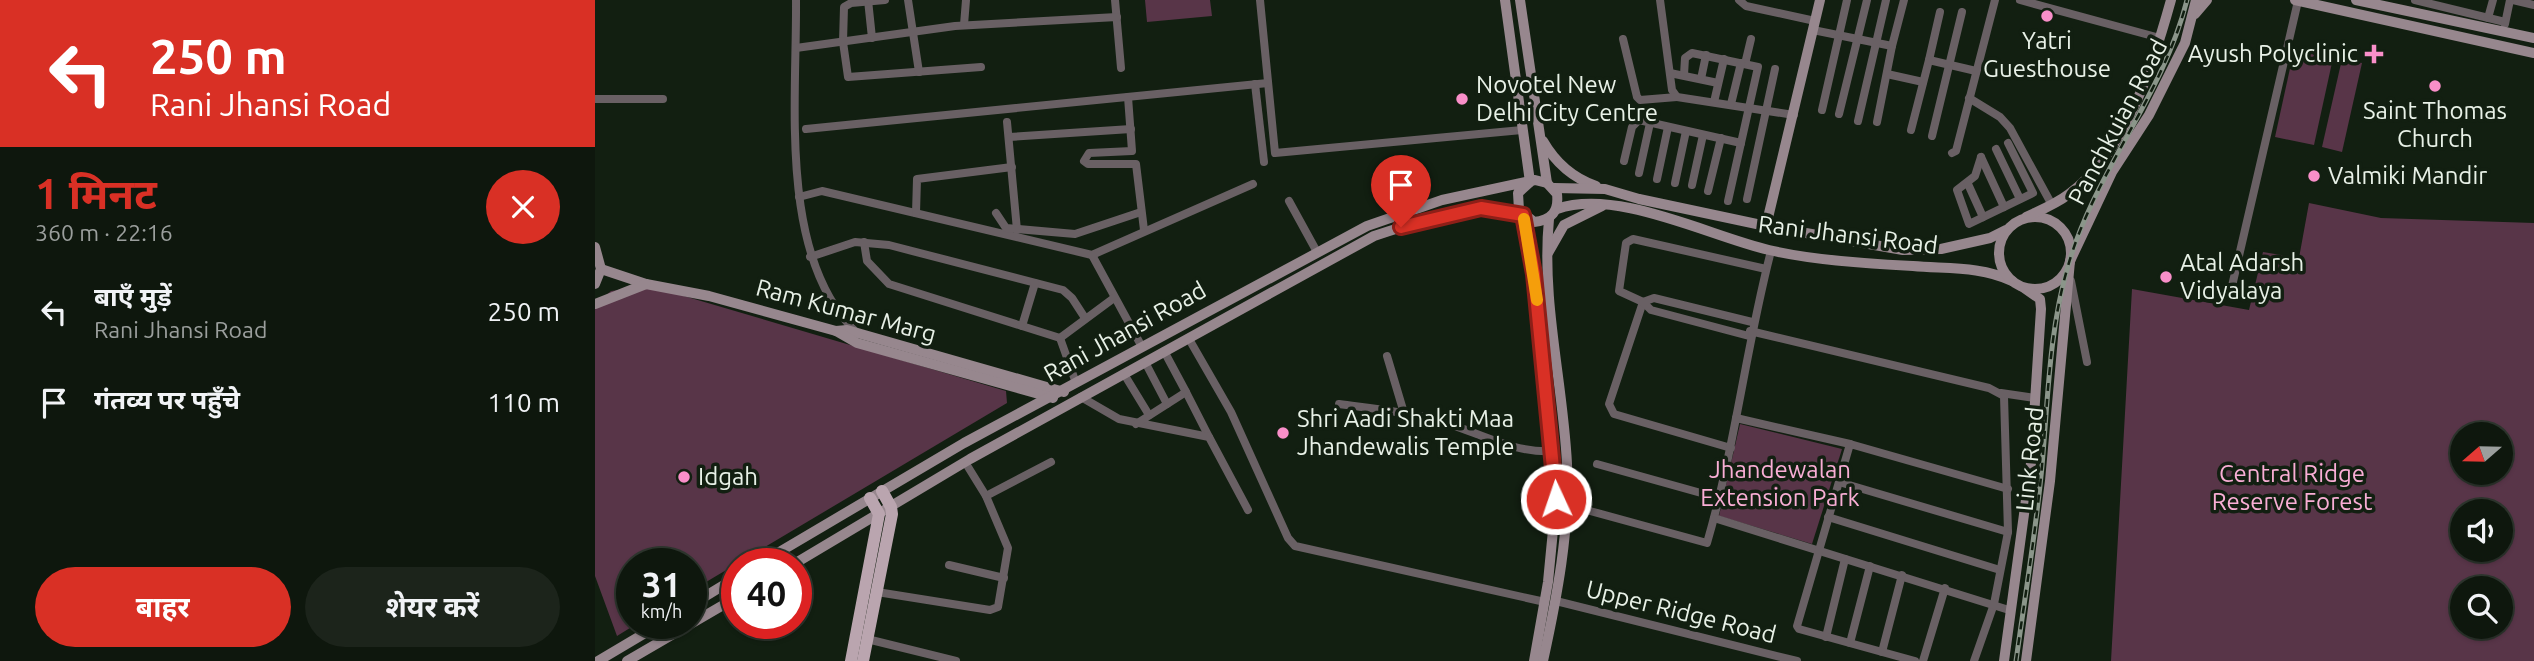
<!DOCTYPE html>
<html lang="hi">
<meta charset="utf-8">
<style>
:root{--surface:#0e170d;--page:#1c241b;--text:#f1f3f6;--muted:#9b9f9d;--line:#2e362e;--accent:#d93025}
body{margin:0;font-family:Ubuntu,"Noto Sans Devanagari",sans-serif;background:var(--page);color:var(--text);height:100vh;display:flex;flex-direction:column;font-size:26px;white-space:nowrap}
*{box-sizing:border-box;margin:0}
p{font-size:23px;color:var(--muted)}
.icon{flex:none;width:38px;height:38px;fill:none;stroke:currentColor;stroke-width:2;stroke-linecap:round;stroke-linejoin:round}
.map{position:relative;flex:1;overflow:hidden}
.side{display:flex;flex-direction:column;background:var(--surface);width:595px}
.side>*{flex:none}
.top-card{background:#d93025;color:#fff;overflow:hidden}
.needle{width:46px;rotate:250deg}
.buttons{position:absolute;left:1855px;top:422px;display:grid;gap:14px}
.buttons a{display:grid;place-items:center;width:63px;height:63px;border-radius:50%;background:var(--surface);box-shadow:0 2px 5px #0004,0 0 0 2px var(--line);font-size:35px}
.speed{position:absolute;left:21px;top:548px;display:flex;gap:14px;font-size:35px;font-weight:700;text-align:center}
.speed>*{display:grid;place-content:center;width:91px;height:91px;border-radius:50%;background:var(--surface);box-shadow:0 2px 5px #0004,0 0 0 2px var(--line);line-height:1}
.speed small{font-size:18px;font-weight:400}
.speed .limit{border:10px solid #d22;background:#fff;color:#111}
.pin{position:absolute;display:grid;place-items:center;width:60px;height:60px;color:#fff;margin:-72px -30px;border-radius:50% 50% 50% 0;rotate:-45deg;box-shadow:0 0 7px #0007}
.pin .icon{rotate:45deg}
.me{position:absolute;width:77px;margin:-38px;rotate:357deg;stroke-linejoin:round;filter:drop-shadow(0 0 5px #0008)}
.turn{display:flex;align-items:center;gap:24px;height:147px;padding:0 35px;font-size:32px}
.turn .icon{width:91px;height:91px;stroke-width:2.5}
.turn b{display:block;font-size:49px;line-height:60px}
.round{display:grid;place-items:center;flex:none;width:74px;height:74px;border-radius:37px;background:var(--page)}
.summary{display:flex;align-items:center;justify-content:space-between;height:119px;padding:0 35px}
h1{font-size:42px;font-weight:700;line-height:52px;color:var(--accent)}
.action{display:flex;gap:14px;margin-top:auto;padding:14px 35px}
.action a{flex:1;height:80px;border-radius:42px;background:var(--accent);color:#fff;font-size:28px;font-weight:700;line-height:80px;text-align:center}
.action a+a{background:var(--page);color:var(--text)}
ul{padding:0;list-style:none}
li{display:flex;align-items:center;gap:21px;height:91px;padding:0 35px}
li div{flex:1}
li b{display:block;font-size:26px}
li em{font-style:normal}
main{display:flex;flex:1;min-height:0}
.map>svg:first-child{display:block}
.green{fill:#583548;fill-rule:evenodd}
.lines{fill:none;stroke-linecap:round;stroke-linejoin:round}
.street{stroke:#696064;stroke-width:8}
.secondary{stroke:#97878e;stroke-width:10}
.primary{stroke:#baa5af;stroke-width:12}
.rail-casing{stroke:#8b968a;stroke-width:5}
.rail{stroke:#121f11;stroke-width:2.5;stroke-dasharray:8;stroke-linecap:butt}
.route-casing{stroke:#8d1f18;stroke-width:18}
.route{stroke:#d93025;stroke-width:12}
.slow{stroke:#f59e0b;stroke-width:12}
.poi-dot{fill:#f98fc9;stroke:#121f11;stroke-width:2.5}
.labels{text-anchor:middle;stroke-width:7;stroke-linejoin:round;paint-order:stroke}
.poi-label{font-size:24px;fill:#e8f1e7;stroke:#121f11;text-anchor:start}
.street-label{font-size:24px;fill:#e8f1e7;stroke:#121f11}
.park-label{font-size:24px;fill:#f9aed5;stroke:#121f11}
</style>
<main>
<section class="side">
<div class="top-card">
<div class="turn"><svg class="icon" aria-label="left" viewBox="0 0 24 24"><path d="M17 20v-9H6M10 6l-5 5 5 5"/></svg><div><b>250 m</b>Rani Jhansi Road</div></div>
</div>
<div class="summary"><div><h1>1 मिनट</h1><p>360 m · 22:16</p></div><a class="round" style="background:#d93025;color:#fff"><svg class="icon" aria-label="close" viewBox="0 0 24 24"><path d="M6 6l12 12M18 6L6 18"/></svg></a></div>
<ul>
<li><svg class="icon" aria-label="left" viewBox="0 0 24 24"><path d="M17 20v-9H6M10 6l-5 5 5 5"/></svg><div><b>बाएँ मुड़ें</b><p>Rani Jhansi Road</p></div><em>250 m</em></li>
<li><svg class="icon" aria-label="arrive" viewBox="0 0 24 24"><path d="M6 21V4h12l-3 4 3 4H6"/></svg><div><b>गंतव्य पर पहुँचे</b></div><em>110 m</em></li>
</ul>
<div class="action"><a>बाहर</a><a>शेयर करें</a></div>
</section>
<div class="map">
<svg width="1939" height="661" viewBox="0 0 1939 661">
<rect width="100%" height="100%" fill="#121f11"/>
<g class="green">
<polygon points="550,0 615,0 617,16 552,22"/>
<polygon points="1699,50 1738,58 1719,145 1680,137"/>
<polygon points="1747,59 1767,63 1747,152 1727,147"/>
<path d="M1714 203 1786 218 1939 223V661H1516L1537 289 1654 310 1668 252 1704 258ZM1906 434V472H1867V434ZM1906 511V550H1867V511ZM1906 588V626H1867V588Z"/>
<polygon points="55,286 411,391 412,403 96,591 96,564 37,564 37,623 43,623 22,636 0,576 0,305 16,291"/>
<polygon points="1145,424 1247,449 1217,544 1124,516"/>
</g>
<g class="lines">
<g class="street">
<path d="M201 0C202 101 183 256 261 332"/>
<polyline points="273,0 277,38"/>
<polyline points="290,0 256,3 249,7 248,42 253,77 386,67"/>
<polyline points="313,0 324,72"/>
<polyline points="520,0 526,68"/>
<polyline points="665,0 680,153 927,130"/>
<polyline points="1065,0 1077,90 1082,97 1199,115"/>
<polyline points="1144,0 1151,6 1220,21"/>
<polyline points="1425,0 1565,38"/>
<polyline points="1820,0 1910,22"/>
<polyline points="1918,0 1939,5"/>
<polyline points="1893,18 1898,0"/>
<polyline points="1910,24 1915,0"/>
<polyline points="369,25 371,0"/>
<polyline points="1218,30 1297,46 1282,122"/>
<polyline points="1028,39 1042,97 1045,100 1082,97"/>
<polyline points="1297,46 1309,0"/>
<polyline points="201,48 360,26 522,17"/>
<polyline points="1334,60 1345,12"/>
<polyline points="1150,64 1156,39"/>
<polyline points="1075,73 1123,83"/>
<polyline points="1292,74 1328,82"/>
<polyline points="1089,75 1090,58 1097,53 1163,67 1133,201"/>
<polyline points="1106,79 1111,55"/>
<polyline points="660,84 669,162"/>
<polyline points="533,97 537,151 494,153 489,161 493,164 541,164 549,230"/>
<polyline points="1374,98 1405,117 1415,128 1457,205"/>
<polyline points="0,99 68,99"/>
<polyline points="1119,102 1129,59"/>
<polyline points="1136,104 1146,63"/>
<polyline points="1227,110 1252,0"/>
<polyline points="1244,114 1272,0"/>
<polyline points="1263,121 1291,0"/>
<polyline points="412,122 422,230"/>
<polyline points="211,129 673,83"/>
<polyline points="1316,130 1334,60 1381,71"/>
<polyline points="1337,136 1367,12"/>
<polyline points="414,137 536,129"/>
<polyline points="1401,149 1425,199"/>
<polyline points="1357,153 1361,151 1400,0"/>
<polyline points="1386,157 1380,176 1362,190 1374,224 1438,193 1413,143"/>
<polyline points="1386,157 1409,207"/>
<polyline points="1029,161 1037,127 1044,120 1146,143"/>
<polyline points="1044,173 1055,123"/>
<polyline points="1062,179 1073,127"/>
<polyline points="1080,183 1091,131"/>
<polyline points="1373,184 1388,217"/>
<polyline points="1097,185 1108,135"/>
<polyline points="1113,191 1126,138"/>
<polyline points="204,197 227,191 497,255 658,184"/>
<polyline points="1152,199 1180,69"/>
<polyline points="694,201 722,252"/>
<polyline points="321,213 322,179 417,167"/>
<polyline points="401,213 411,228 480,234 546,212"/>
<polyline points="269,242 272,261 294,284 465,338"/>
<polyline points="497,255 547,347"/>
<polyline points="215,257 260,242 294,245 468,290 477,298 490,318"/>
<polyline points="1476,281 1492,362"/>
<polyline points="1637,286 1703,1"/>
<polyline points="1048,302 1014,404 1019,414 1136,448"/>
<polyline points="1048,302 1059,298 1157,322"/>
<polyline points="427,326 440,283"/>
<polyline points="1155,331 1394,388 1409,396 1413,532 1399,604 1379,661"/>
<polyline points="1154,336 1056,310 1048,302 1024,291 1031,243 1038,239 1171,269"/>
<polyline points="465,338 519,298"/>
<polyline points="465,338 481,383"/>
<polyline points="594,339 636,412 693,538 700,546 950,602"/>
<polyline points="792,356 809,413"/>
<polyline points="550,362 572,404"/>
<polyline points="529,374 554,415"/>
<polyline points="591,392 614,437"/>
<polyline points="1406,393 1440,398"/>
<polyline points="486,397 524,419 614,437 653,510"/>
<path d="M744 404C774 408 805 411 834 418 877 428 914 454 959 451"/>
<polyline points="1141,418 1255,444"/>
<polyline points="541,424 591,392 569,351"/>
<polyline points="1002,464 1124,498"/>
<polyline points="1244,482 1413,532"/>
<polyline points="391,496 456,462"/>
<path d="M995 511 1112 543C1140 447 1151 347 1176 251"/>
<polyline points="1233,517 1405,570"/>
<polyline points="1119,518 1414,610"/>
<polyline points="354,565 409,578"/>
<polyline points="282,592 395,610 403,607 413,548 391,496 370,462"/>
<polyline points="961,601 1202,661"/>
<polyline points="1231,637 1250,559"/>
<polyline points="272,639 361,661"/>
<polyline points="1255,643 1275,566"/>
<polyline points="1287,652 1307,575"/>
<polyline points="1320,661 1204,629 1202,626 1255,444 1413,489"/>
<polyline points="1328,661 1350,588"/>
</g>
<g class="secondary">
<polyline points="910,0 935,182"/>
<polyline points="925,0 952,183"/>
<polyline points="1700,0 1939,53"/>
<polyline points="1761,0 1939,38"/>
<polyline points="1600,14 1612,0"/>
<path d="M948 141C960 162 978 178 1001 186"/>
<polyline points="959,188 1010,189 1044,199 1171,226 1308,250 1346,249 1395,238 1411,230"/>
<path d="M962 209C1022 188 1114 236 1174 250 1216 260 1274 264 1318 266 1352 269 1386 266 1417 281"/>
<polyline points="928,215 936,249 956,419 961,499 953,582 939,661"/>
<circle cx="1440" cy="253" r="36"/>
<path d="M1431 217C1446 210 1461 204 1474 194 1531 152 1558 65 1576 0"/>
<polyline points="1171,226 1225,0"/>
<polyline points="0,247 6,269 0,284"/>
<polyline points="953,253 969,225 1007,206"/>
<polyline points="6,269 51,284 114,296 241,331 252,330 469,392"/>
<polyline points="0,304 51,284"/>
<polyline points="241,331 262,343 458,398"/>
<path d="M164 564 369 443 772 226 847 200 940 180 952 183 962 194C964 211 957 220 939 222L924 210 923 193 935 182"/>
<path d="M199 564 375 459 779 236C827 220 877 203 928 215"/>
<polyline points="96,605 142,577"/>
<polyline points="3,661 67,623"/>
<polyline points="32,661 142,597"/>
<path d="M948 661C962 597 975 530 972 464 968 382 946 301 954 219"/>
<polyline points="1409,661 1436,463 1446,309 1445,299 1429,288"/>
<polyline points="1431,661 1455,481 1475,261 1517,172 1554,115 1590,43 1601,0"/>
</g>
<g class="primary">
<polyline points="256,661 284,514 275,498"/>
<polyline points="268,661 297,514 296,507 287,491"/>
</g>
<g class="rail-casing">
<path id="rail" d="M1421 661C1430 596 1441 531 1447 466 1453 399 1454 331 1473 266 1500 171 1568 96 1592 0"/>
</g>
<use href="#rail" class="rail"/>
</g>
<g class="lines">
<g class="route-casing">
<polyline id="route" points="806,227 886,208 928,215 939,274 961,499"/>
</g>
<use href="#route" class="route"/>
<polyline class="slow" points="929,219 942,300"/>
</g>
<g class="poi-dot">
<circle cx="1452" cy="16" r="7"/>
<path d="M1775.5 43.5h7v7h7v7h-7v7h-7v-7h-7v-7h7z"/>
<circle cx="1840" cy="86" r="7"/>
<circle cx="867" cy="99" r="7"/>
<circle cx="1719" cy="176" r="7"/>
<circle cx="1571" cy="277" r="7"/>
<circle cx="688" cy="433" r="7"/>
<circle cx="89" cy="477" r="7"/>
</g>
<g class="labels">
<g class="poi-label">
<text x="1452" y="49" text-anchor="middle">Yatri<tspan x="1452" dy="28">Guesthouse</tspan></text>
<text x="1763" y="62" text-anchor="end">Ayush Polyclinic</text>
<text x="881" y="93">Novotel New<tspan x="881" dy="28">Delhi City Centre</tspan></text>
<text x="1840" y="119" text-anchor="middle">Saint Thomas<tspan x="1840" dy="28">Church</tspan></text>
<text x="1733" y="184">Valmiki Mandir</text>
<text x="1585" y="271">Atal Adarsh<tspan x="1585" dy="28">Vidyalaya</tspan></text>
<text x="702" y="427">Shri Aadi Shakti Maa<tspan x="702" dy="28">Jhandewalis Temple</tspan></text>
<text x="103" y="485">Idgah</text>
</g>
<g class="street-label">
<text transform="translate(1523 122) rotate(-62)" y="8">Panchkuian Road</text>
<text transform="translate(1253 235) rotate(7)" y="8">Rani Jhansi Road</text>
<text transform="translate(251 311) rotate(15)" y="8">Ram Kumar Marg</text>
<text transform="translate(530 332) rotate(-29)" y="8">Rani Jhansi Road</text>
<text transform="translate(1435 459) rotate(-84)" y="8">Link Road</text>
<text transform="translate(1086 612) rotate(14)" y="8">Upper Ridge Road</text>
</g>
<g class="park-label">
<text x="1185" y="478">Jhandewalan<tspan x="1185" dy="28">Extension Park</tspan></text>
<text x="1697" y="482">Central Ridge<tspan x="1697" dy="28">Reserve Forest</tspan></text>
</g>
</g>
</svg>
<div class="buttons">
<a><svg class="needle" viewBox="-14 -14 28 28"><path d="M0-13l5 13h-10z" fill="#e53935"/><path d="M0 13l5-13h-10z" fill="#9b9f9d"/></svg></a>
<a><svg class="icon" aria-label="sound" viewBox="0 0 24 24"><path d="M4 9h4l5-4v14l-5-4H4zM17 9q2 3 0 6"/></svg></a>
<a><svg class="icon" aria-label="search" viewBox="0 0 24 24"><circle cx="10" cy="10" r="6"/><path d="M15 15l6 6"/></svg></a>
</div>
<div class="speed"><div>31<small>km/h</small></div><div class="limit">40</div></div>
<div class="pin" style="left:806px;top:227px;background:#d93025"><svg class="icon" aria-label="arrive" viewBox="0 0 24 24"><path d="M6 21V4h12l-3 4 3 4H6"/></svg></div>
<svg class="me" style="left:961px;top:499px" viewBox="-20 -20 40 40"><circle r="17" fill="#d93025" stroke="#fff" stroke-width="3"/><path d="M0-11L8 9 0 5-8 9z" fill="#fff"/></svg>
</div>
</main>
